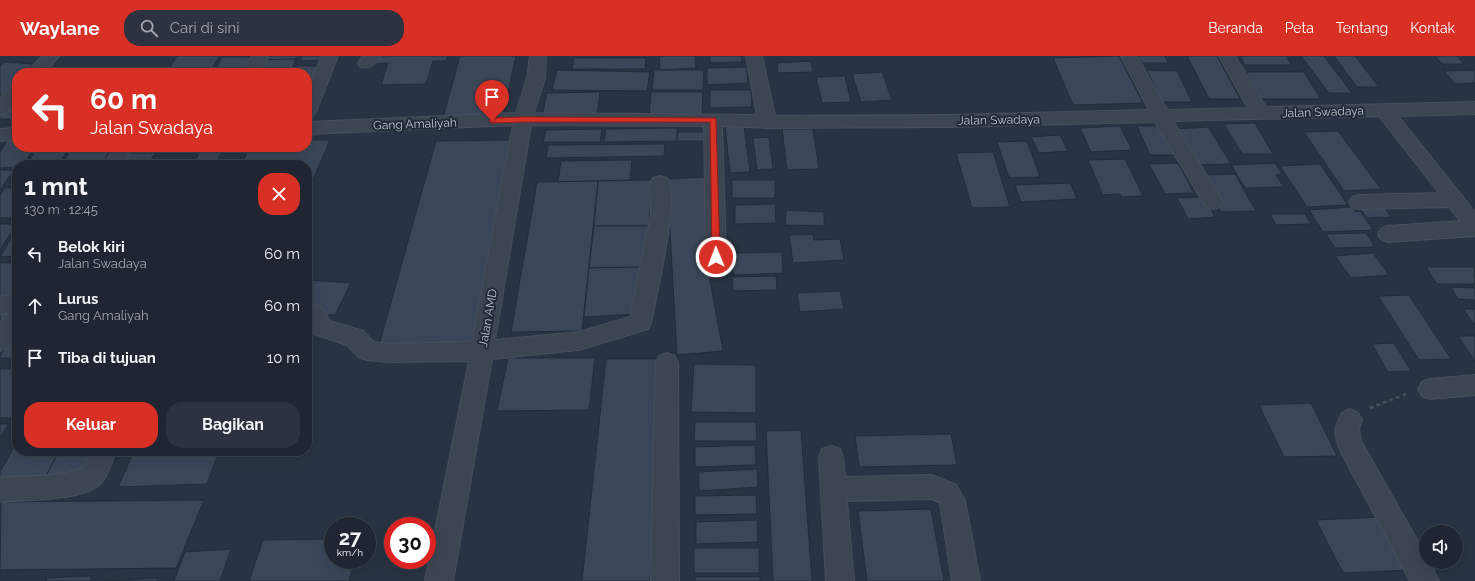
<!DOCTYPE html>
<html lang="id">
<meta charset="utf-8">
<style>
:root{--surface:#1f2632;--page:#2c323e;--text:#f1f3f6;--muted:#a1a5ac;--line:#3c434d;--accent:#d93025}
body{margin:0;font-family:Raleway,sans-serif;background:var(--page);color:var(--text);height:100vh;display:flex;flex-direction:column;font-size:15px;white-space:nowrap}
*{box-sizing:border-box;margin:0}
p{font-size:13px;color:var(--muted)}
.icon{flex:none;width:22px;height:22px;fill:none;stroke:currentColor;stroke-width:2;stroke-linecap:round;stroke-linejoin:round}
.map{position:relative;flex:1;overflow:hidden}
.drawer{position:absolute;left:12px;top:104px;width:300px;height:296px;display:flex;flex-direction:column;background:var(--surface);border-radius:16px;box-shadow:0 4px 16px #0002,0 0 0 1px var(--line)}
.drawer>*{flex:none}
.top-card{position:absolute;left:12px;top:12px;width:300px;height:84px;border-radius:16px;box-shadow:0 4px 16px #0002,0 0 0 1px var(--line);background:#d93025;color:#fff;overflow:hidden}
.fabs{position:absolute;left:1419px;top:469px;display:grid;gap:8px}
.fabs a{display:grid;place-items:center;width:44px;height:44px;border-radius:50%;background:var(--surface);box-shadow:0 4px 16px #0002,0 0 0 1px var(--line);font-size:20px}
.speed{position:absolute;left:324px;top:461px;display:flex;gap:8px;font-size:20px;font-weight:700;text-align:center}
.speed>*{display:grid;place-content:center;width:52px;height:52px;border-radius:50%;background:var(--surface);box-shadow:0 4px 16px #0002,0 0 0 1px var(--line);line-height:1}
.speed small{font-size:10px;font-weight:400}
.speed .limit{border:6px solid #d22;background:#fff;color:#111}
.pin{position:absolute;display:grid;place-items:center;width:34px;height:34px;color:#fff;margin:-41px -17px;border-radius:50% 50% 50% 0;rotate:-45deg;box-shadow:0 0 4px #0007}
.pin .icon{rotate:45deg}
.me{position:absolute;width:44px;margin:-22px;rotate:359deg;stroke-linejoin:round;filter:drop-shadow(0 0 3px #0008)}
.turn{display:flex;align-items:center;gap:14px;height:84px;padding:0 12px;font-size:18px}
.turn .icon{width:52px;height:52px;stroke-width:2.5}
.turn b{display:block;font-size:28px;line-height:34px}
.round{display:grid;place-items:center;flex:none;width:42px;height:42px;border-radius:16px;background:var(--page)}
.overview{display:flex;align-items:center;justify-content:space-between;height:68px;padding:0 12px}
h1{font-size:24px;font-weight:700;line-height:30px}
.cta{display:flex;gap:8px;margin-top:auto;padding:8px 12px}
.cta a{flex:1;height:46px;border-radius:16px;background:var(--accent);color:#fff;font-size:16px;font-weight:700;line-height:46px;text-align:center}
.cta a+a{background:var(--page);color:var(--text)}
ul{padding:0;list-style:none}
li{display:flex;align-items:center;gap:12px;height:52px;padding:0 12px}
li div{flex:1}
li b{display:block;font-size:15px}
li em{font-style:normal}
header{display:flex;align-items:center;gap:24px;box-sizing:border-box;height:56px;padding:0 20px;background:var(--accent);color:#fff}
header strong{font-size:19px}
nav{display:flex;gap:22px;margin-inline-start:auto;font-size:14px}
.search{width:280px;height:36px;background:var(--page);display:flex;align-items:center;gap:10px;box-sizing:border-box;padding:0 14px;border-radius:16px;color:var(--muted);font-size:15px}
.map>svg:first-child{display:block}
.building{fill:#3b4759;stroke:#242c3a}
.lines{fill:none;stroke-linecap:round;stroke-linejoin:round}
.minor-casing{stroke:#474e5c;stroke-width:2}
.path{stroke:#44595c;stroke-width:2.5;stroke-dasharray:3.5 3.5;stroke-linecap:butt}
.minor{fill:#3d4553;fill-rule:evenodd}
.route{fill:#d93025;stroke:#8d1f18}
.labels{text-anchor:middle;stroke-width:4;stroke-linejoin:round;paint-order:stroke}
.street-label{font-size:12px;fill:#bbc1cc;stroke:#222a38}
</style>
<header>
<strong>Waylane</strong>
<div class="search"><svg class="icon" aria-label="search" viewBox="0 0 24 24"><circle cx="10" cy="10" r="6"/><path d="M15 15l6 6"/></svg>Cari di sini</div>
<nav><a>Beranda</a><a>Peta</a><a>Tentang</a><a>Kontak</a></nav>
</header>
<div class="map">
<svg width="1475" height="525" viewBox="0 0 1475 525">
<rect width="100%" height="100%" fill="#293343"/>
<g class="building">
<polygon points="177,0 219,0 209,17 166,17"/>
<polygon points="264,0 298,0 296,3 262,4"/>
<polygon points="302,0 322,0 321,4 300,5"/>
<polygon points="378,0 448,0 446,5 433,5 426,28 381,29 388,7 375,8"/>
<polygon points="460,0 516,0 503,60 443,62"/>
<polygon points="659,0 695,0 696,12 660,14"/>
<polygon points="710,0 741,0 742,6 710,7"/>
<polygon points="1119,0 1143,47 1073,49 1053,2"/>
<polygon points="1138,0 1165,0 1168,7 1142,7"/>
<polygon points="1187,0 1217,0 1240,43 1209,43"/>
<polygon points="1240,0 1286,0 1291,9 1245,9"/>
<polygon points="1301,0 1324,0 1352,37 1329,37"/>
<polygon points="1334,0 1355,0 1379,31 1357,31"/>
<polygon points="1435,0 1457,0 1464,8 1442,8"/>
<polygon points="222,1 255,1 246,17 214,17"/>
<polygon points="574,2 646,2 645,13 572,13"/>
<polygon points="296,3 290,17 256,17 262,4"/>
<polygon points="811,5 813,16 778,17 777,7"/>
<polygon points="5,6 33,8 24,17 17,17 17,24 2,39 0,39 0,10"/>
<polygon points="296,10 324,10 307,49 307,17 293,17"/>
<polygon points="747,11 748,27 707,29 707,12"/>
<polygon points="557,14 650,16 647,35 552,34"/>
<polygon points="654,14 704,14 703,34 652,34"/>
<polygon points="1147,14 1177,15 1192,46 1162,46"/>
<polygon points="1475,14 1475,27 1455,28 1444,15"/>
<polygon points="882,16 892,44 861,46 852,18"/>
<polygon points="1246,16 1304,16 1321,43 1261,43"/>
<polygon points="845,20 851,46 822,47 816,21"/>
<polygon points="710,34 751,34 752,51 710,52"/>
<polygon points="600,36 597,60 542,60 547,37"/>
<polygon points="651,36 703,36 702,61 649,61"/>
<polygon points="17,38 17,63 0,63 0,59"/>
<polygon points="1255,67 1273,98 1242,98 1224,68"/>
<polygon points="744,69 750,116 730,117 725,70"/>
<polygon points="1120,70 1132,94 1091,96 1080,72"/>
<polygon points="1137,70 1164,70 1178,99 1150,99"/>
<polygon points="1208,71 1231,108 1198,109 1176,73"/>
<polygon points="677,72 677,85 604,86 606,73"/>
<polygon points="602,73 600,86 543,86 546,74"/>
<polygon points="782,73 813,73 819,113 787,114"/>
<polygon points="1338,75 1381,133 1344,135 1304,76"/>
<polygon points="678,76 708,76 708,85 677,85"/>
<polygon points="1060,79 1068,95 1039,97 1031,81"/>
<polygon points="769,81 773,113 757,114 753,82"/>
<polygon points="8,84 17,84 17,91 35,91 23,109 17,109 17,111 0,112 0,96"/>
<polygon points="307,84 330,84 310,131 307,131 307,109 241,109 250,91 307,91"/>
<polygon points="512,84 472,287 379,289 436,85"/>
<polygon points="1027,85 1040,121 1009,122 997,86"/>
<polygon points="665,88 664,100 546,102 548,89"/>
<polygon points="38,91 70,91 58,109 26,109"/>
<polygon points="73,91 112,91 101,109 61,109"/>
<polygon points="993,96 1010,151 972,152 956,97"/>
<polygon points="126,97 155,97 148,109 119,109"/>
<polygon points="1125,103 1143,140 1121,141 1120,138 1103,139 1088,104"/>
<polygon points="632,104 630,124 558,126 561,105"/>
<polygon points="1178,107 1194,137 1165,138 1149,108"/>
<polygon points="1275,107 1282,118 1276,119 1284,131 1245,132 1231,109"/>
<polygon points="1320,108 1348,149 1307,151 1280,110"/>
<polygon points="0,114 14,114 0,134"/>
<polygon points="1235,118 1256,155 1221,156 1201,119"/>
<polygon points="705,121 706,202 723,295 677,299 667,123"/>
<polygon points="652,124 649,170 594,170 598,125"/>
<rect x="732" y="124" width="43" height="18"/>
<polygon points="598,125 582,275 511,276 537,126"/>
<polygon points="1070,127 1077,143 1021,146 1015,129"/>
<polygon points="5,132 17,132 17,162 0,162 0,139"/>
<polygon points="1204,141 1215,161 1188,163 1177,142"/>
<polygon points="775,148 776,167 735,168 735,149"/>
<polygon points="1382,148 1391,161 1367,162 1358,149"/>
<polygon points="1353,151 1356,156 1360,155 1373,174 1323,176 1309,154"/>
<polygon points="786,154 824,156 824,170 785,169"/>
<polygon points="1270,158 1305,158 1311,168 1276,169"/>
<polygon points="0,168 17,168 0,194"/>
<polygon points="594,170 649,170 644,211 589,212"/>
<polygon points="17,173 17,200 0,201"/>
<polygon points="1366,177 1375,191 1335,192 1326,178"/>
<polygon points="813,178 814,184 840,183 844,204 793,207 789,179"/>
<polygon points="782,196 783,217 733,219 732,197"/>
<polygon points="1373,197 1389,219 1351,222 1335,200"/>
<rect x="0" y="207" width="17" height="39"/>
<polygon points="644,211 637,258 584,261 589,212"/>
<polygon points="1426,211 1474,211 1475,228 1437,228"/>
<polygon points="776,220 777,234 733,235 732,221"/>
<polygon points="307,224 351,227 335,259 307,257"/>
<polygon points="1451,231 1475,232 1475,244 1458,243"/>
<polygon points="840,235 844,253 800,256 797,237"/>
<polygon points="1409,239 1451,303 1419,304 1378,240"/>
<polygon points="1463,253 1475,253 1475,268 1474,268"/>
<polygon points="0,254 12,254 0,273"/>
<polygon points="17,273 17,302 0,302 0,300"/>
<polygon points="1458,280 1475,280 1475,306"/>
<polygon points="1394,287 1411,315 1388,316 1372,288"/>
<polygon points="508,302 595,302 589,354 497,355"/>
<polygon points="606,303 664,303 650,525 582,525"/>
<polygon points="694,308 756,309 756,357 691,356"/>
<polygon points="0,313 17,313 16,362 0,362"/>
<polygon points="1311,347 1337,400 1284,401 1259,349"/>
<polygon points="695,366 756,366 757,385 694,385"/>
<polygon points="0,368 8,368 0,382"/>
<polygon points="801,374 812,525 773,525 766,375"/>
<polygon points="951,378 957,409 859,411 855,380"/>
<polygon points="17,385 17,395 59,395 44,424 0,426 0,416"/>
<polygon points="755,389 756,409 695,411 695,391"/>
<polygon points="59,395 99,395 86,423 44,424"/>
<polygon points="134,395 219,395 207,428 118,431"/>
<polygon points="757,413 758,431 699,435 699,416"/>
<polygon points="756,439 757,458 695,459 695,440"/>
<polygon points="204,444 176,512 0,514 1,446"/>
<polygon points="931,453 944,525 867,525 858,455"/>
<polygon points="1381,461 1410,514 1343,517 1316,464"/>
<polygon points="757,464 758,486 696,488 696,466"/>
<polygon points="333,483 333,504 355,504 349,525 249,525 263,484"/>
<rect x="694" y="492" width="65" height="25"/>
<polygon points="231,493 220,525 174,525 185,496"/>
<polygon points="92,520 90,525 46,525 47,522"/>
<rect x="695" y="521" width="65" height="4"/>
<polygon points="159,522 157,525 104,525"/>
</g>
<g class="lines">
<g class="minor-casing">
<g id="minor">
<polygon points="42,0 59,0 45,17 26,17"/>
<polygon points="252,0 268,0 260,17 242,17"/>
<polygon points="322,0 338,0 316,56 313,60 307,62 307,35"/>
<path d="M363 0H380C375 8 371 13 360 11L358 7Z"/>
<path d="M530 0H546L545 22 534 57 757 59 746 0H762L775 60 949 59 1149 54 1121 0H1137L1167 54 1248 52 1219 0H1235L1266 51 1475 46V58L1398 60 1475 156V180L1388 186 1381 183 1378 178 1381 173 1388 170 1460 165 1449 151 1359 153 1352 151 1349 146 1352 141 1359 139 1439 137 1379 60 1173 65 1223 146 1220 151 1213 153 1206 151 1155 66 949 71 767 72 722 70 726 201 723 207 716 209 709 207 706 201 704 70 531 69 495 284 579 276 630 261 651 159 650 127 653 122 660 120 667 122C680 144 656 239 651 267L648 273 579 294 492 303 453 525H425L469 305 389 306 368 304 360 302 347 289 314 278 307 266V252L314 249 322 252 330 265 363 275 374 286 389 288 472 286 513 69 307 78V66L516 57 527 22Z"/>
<polygon points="17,29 17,46 6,57 0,59 0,42 11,31"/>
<polygon points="17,72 17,84 0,85 0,73"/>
<polygon points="114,91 132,91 122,109 103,109"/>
<polygon points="204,91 222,91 213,109 195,109"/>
<path d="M17 239C17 259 23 287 0 295V268L8 257 0 258V240Z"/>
<polygon points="667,297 675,300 678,307 679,525 651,525 656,307 659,300"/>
<polygon points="1475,319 1475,339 1430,343 1422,340 1418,333 1422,326 1430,323"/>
<path d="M1350 353 1358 357 1362 364 1359 373 1361 385 1426 500V506H1429L1439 525H1410L1341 396C1334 379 1333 373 1342 357Z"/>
<polygon points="831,390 840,393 843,401 845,421 932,419 956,429 965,445 980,525 952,525 940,447 932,443 847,445 854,525 826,525 819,401 822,393"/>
<path d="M92 395H116C112 405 108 421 100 428 81 446 25 443 0 446V422C16 420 73 421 83 411 87 407 89 400 92 395Z"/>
</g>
</g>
<polyline class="path" points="1370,352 1406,338"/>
<use href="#minor" class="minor"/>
</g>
<polygon class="route" points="523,61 716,62 720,201 719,203 716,204 712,201 710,66 523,66 492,67 489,65 492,62"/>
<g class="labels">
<g class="street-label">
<text transform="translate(1323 56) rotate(-2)" y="4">Jalan Swadaya</text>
<text transform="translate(999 64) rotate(-1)" y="4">Jalan Swadaya</text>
<text transform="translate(415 68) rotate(-2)" y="4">Gang Amaliyah</text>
<text transform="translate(488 262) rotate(-80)" y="4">Jalan AMD</text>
</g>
</g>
</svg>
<div class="fabs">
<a><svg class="icon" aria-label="sound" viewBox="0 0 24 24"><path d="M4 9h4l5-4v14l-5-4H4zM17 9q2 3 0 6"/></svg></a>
</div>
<div class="speed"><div>27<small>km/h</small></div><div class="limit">30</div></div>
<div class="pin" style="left:492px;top:65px;background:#d93025"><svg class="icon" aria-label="arrive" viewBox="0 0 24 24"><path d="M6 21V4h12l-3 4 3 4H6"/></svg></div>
<svg class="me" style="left:716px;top:201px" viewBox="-20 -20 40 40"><circle r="17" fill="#d93025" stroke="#fff" stroke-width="3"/><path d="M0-11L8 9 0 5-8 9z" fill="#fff"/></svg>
<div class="top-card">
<div class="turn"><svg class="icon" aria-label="left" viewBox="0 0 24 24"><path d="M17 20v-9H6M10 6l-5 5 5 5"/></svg><div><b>60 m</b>Jalan Swadaya</div></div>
</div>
<section class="drawer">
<div class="overview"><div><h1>1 mnt</h1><p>130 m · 12:45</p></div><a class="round" style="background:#d93025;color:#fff"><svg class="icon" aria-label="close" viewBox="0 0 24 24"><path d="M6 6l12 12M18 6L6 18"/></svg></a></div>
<ul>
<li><svg class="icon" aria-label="left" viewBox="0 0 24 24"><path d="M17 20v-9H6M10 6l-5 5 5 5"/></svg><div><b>Belok kiri</b><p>Jalan Swadaya</p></div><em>60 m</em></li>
<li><svg class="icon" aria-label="ahead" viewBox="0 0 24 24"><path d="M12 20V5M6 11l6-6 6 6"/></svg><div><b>Lurus</b><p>Gang Amaliyah</p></div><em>60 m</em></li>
<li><svg class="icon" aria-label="arrive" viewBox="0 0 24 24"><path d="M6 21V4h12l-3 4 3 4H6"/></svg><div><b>Tiba di tujuan</b></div><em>10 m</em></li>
</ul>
<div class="cta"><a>Keluar</a><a>Bagikan</a></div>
</section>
</div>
